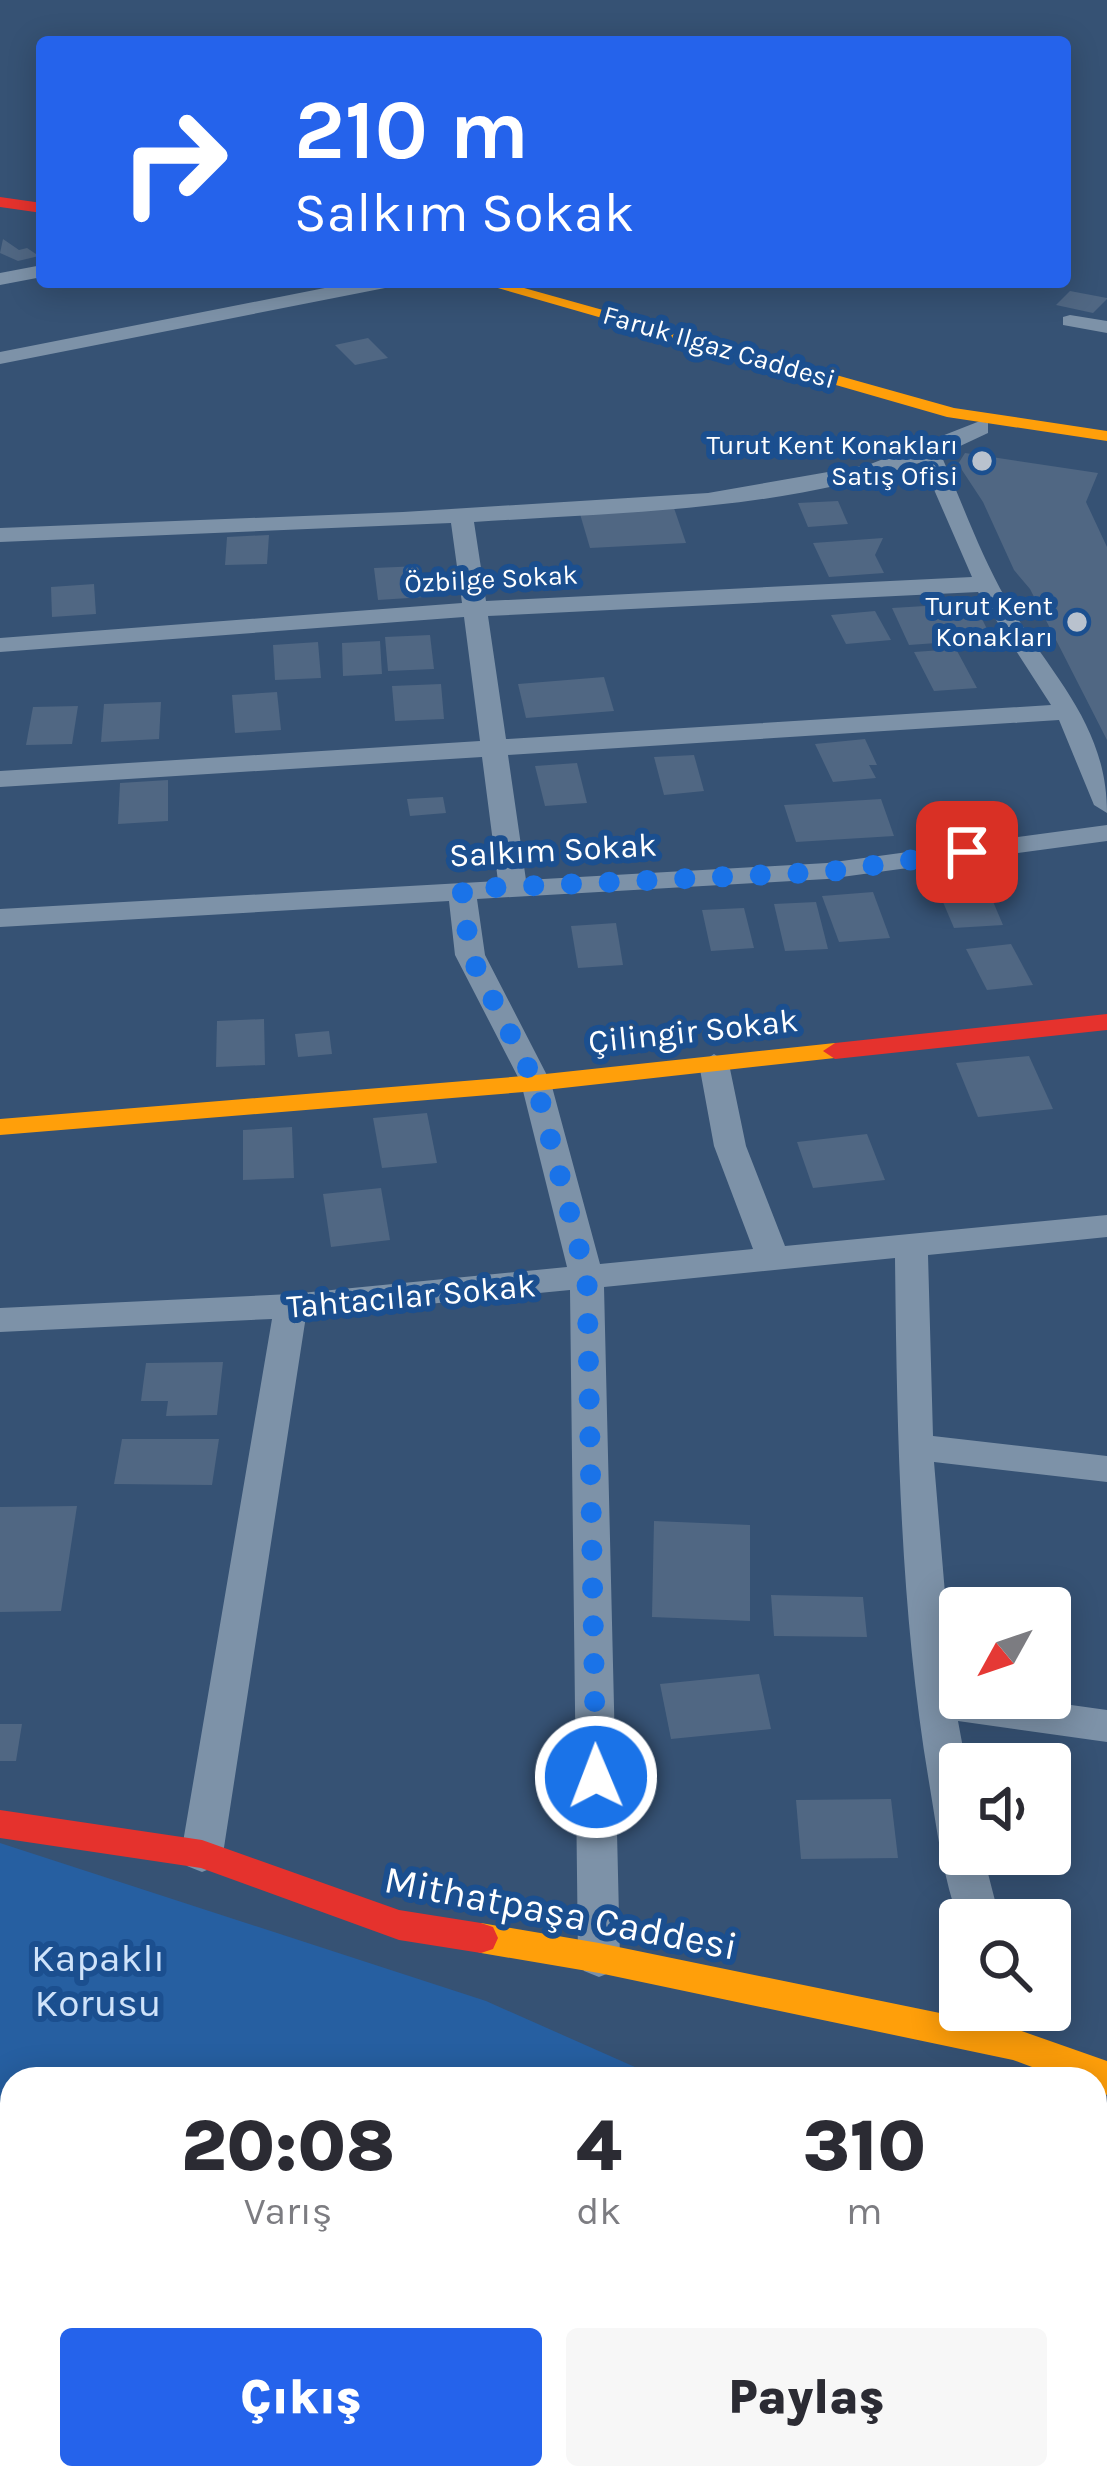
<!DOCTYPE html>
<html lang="tr">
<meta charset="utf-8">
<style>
:root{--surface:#fff;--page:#f7f7f7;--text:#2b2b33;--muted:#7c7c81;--accent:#2563eb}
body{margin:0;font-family:Karla,sans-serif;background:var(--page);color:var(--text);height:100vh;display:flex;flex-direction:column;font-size:45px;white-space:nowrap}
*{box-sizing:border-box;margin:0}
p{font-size:39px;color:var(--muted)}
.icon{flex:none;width:66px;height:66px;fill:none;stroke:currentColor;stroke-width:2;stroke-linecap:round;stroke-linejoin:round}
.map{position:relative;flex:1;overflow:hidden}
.panel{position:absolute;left:0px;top:2067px;width:1107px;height:423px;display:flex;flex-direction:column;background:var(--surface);border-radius:36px 36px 0 0;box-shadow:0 6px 30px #0003}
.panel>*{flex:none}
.guide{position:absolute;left:36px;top:36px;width:1035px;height:252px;border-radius:12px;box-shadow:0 6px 30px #0003;background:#2563eb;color:#fff;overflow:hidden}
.needle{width:78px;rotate:230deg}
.buttons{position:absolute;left:939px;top:1587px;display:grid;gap:24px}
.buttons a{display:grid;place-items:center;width:132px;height:132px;border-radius:12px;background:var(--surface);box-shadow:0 6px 30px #0003;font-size:60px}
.pin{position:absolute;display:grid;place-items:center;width:102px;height:102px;color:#fff;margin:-51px;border-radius:24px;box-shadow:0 6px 18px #0006}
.me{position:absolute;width:132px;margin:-66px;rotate:359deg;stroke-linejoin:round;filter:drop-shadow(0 0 9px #0008)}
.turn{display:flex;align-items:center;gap:42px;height:252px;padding:0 60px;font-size:54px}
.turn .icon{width:156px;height:156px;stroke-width:2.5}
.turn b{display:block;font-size:84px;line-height:102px}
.eta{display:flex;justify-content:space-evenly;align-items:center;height:204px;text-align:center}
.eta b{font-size:72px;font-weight:800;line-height:84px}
.button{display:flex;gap:24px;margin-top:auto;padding:24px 60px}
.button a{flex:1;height:138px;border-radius:12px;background:var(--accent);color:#fff;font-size:48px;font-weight:800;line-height:138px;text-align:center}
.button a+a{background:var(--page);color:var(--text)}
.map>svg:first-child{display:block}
.green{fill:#265fa1}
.building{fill:#506783}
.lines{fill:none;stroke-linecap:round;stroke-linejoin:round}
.street{fill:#7d92a8;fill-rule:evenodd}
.slow{fill:#ff9f0a;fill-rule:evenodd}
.jam{fill:#e5322d;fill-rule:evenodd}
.route{stroke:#1a73e8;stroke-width:21;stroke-dasharray:0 37.8}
.poi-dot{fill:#b9c2ce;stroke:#1b4f8f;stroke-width:4.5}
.labels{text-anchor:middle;stroke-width:12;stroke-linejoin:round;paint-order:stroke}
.far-street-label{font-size:27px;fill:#fff;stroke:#1b4f8f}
.far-poi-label{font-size:27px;fill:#fff;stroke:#1b4f8f;text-anchor:end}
.street-label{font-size:33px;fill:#fff;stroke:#1b4f8f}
.near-street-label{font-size:39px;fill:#fff;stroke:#1b4f8f}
.near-park-label{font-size:39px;fill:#cfe3fa;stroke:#1b4f8f}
</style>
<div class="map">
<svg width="1107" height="2488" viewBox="0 0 1107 2488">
<rect width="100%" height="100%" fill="#365274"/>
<g class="green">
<polygon points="0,1843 486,2001 662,2079 12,2079 12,2146 0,2124"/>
<polygon points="1095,2309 1107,2314 1107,2488 118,2488 120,2478 1095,2478"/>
</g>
<g class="building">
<polygon points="3,239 19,250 27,248 39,256 18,261 0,253"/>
<polygon points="1070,291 1107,298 1107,299 1093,313 1056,305"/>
<polygon points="368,338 388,358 355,365 335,345"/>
<polygon points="965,453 1098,473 1086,502 1107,547 1107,740 1030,589 1014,570 983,502 958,464"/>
<polygon points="838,501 848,524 808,527 798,503"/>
<polygon points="674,508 686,543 590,548 580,514"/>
<polygon points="269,535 267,564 225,565 227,537"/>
<polygon points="883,538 875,555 884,573 829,577 813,543"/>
<polygon points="420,566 424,597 378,600 374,568"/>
<polygon points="94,584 96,614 52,617 51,587"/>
<polygon points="974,603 992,639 909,645 892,608"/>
<polygon points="875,611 891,640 846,644 831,615"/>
<polygon points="430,635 434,669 388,671 385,637"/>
<polygon points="380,641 382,674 343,676 342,643"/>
<polygon points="318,642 321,678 275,680 273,645"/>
<polygon points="956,649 977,688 934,691 914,652"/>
<polygon points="604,677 614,711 526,718 518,684"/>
<polygon points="441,684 444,719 395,721 392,686"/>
<polygon points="277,692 281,730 235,733 232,695"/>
<polygon points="161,702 159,739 101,742 104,704"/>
<polygon points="78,706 72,744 26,745 33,707"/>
<polygon points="865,739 877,765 869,765 876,778 833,782 815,744"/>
<polygon points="694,755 704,791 664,795 654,757"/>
<polygon points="577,763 587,803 545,806 535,766"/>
<polygon points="168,780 168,821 118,824 120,783"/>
<polygon points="443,797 446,813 410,816 407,799"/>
<polygon points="881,799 894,836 796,842 784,805"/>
<polygon points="986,885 1003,925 954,928 937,888"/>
<polygon points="873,892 890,938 839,942 822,896"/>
<polygon points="816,902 828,949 785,951 774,904"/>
<polygon points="744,908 754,948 711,951 702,910"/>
<polygon points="616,923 623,965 578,968 571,926"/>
<polygon points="1011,944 1033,985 987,990 966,949"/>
<polygon points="264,1019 265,1065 216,1067 217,1021"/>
<polygon points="329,1031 332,1054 298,1057 295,1034"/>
<polygon points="1029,1056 1053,1109 978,1117 956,1063"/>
<polygon points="427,1113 437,1163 382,1168 373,1118"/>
<polygon points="292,1127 294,1178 243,1180 243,1130"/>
<polygon points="867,1134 885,1180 813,1188 797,1142"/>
<polygon points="381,1188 390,1240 331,1247 323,1194"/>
<polygon points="223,1362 217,1415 166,1416 168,1401 141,1401 146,1363"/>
<polygon points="122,1439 219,1439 212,1485 114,1484"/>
<polygon points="77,1506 61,1611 0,1612 0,1507"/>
<polygon points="654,1521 750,1525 750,1621 652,1617"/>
<polygon points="771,1595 863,1597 867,1637 774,1636"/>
<polygon points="759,1674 771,1729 671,1739 660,1684"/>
<polygon points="0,1724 22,1724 16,1761 0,1761"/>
<polygon points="891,1799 898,1858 801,1859 796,1800"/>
</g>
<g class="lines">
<g class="street">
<polygon points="42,265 42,277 0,285 0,273"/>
<polygon points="355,282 395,282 385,288 0,364 0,352"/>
<polygon points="1070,315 1107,321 1107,333 1063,325 1063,317"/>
<path d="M980 421 988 423V433L941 455C962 502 980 554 1006 599 1048 673 1107 722 1107 813L1094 805 1059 720 508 755 526 880 827 863 1107 825V841L827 879 477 899 485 955 551 1083 600 1264 753 1249 714 1146 699 1064 714 1054 729 1064 746 1146 785 1246 1107 1215V1237L928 1255 933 1436 1107 1456V1482L934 1462 953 1689 960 1690V1698H1021L1107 1710V1742L958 1721 966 1764H960V1854H983L1000 1920H960V1924C943 1878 937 1830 929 1782 900 1609 897 1433 895 1258L604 1287 620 1958 614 1971 599 1977 584 1971 578 1958 570 1290 306 1316 223 1854 217 1866 202 1872 187 1866 181 1854 272 1319 0 1332V1308L291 1294 567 1267 521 1083 455 955 449 901 0 927V909L498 881 482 757 0 787V771L480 741 464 617 0 652V638L462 603 451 523 0 542V528L403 512 708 493 868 465ZM922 462 972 577 486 601 474 522C625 512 778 511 922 462ZM978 592 1051 705 506 739 488 616Z"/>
</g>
<g class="slow">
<polygon points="477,282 503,282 954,408 1107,431 1107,441 947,417"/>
<polygon points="835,1043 844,1045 847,1051 844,1057 536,1091 0,1135 0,1119 536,1075"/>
<polygon points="481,1923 599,1943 1013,2028 1107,2061 1107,2095 1095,2090 1095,2079 1064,2079 1013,2060 599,1973 481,1953 469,1949 464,1938 469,1927"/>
</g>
<g class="jam">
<polygon points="0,197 42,203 42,213 0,207"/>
<polygon points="1107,1014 1107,1030 835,1059 823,1051 835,1043"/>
<polygon points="0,1810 202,1840 399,1910 481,1923 493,1927 498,1938 493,1949 481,1953 399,1940 201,1868 0,1838"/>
</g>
</g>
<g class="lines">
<polyline class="route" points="596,1777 587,1279 536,1084 470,955 462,889 827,872 967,852"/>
</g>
<g class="poi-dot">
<circle cx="982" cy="461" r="12"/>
<circle cx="1077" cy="622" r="12"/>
</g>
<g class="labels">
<g class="far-street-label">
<text transform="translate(719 347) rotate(16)" y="9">Faruk Ilgaz Caddesi</text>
<text transform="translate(491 579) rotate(-3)" y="9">Özbilge Sokak</text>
</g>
<g class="far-poi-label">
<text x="958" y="454">Turut Kent Konakları<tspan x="958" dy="31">Satış Ofisi</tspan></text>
<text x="1053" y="615">Turut Kent<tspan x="1053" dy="31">Konakları</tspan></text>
</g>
<g class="street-label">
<text transform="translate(553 849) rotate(-3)" y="12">Salkım Sokak</text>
<text transform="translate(693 1030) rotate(-6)" y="12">Çilingir Sokak</text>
<text transform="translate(411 1295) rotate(-5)" y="12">Tahtacılar Sokak</text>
</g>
<g class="near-street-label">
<text transform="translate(561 1912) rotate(11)" y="14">Mithatpaşa Caddesi</text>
</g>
<g class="near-park-label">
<text x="98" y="1971">Kapaklı<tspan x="98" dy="45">Korusu</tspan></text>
</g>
</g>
</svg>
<div class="buttons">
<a><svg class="needle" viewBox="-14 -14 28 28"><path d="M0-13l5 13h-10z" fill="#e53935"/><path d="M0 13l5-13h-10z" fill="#7c7c81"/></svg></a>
<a><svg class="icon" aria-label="sound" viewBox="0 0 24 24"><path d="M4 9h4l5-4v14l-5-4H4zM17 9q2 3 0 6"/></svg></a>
<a><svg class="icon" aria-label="search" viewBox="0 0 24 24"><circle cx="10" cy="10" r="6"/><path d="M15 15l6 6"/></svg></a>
</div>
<div class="pin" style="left:967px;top:852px;background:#d93025"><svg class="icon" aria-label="arrive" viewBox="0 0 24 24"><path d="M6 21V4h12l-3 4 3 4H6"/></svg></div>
<svg class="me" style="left:596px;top:1777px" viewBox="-20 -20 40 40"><circle r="17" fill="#1a73e8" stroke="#fff" stroke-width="3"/><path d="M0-11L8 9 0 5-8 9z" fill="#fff"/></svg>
<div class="guide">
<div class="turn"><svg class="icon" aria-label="right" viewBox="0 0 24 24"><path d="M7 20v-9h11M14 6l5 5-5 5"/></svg><div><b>210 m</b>Salkım Sokak</div></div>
</div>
<section class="panel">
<div class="eta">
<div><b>20:08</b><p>Varış</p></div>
<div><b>4</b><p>dk</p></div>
<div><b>310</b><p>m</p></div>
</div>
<div class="button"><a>Çıkış</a><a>Paylaş</a></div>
</section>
</div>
